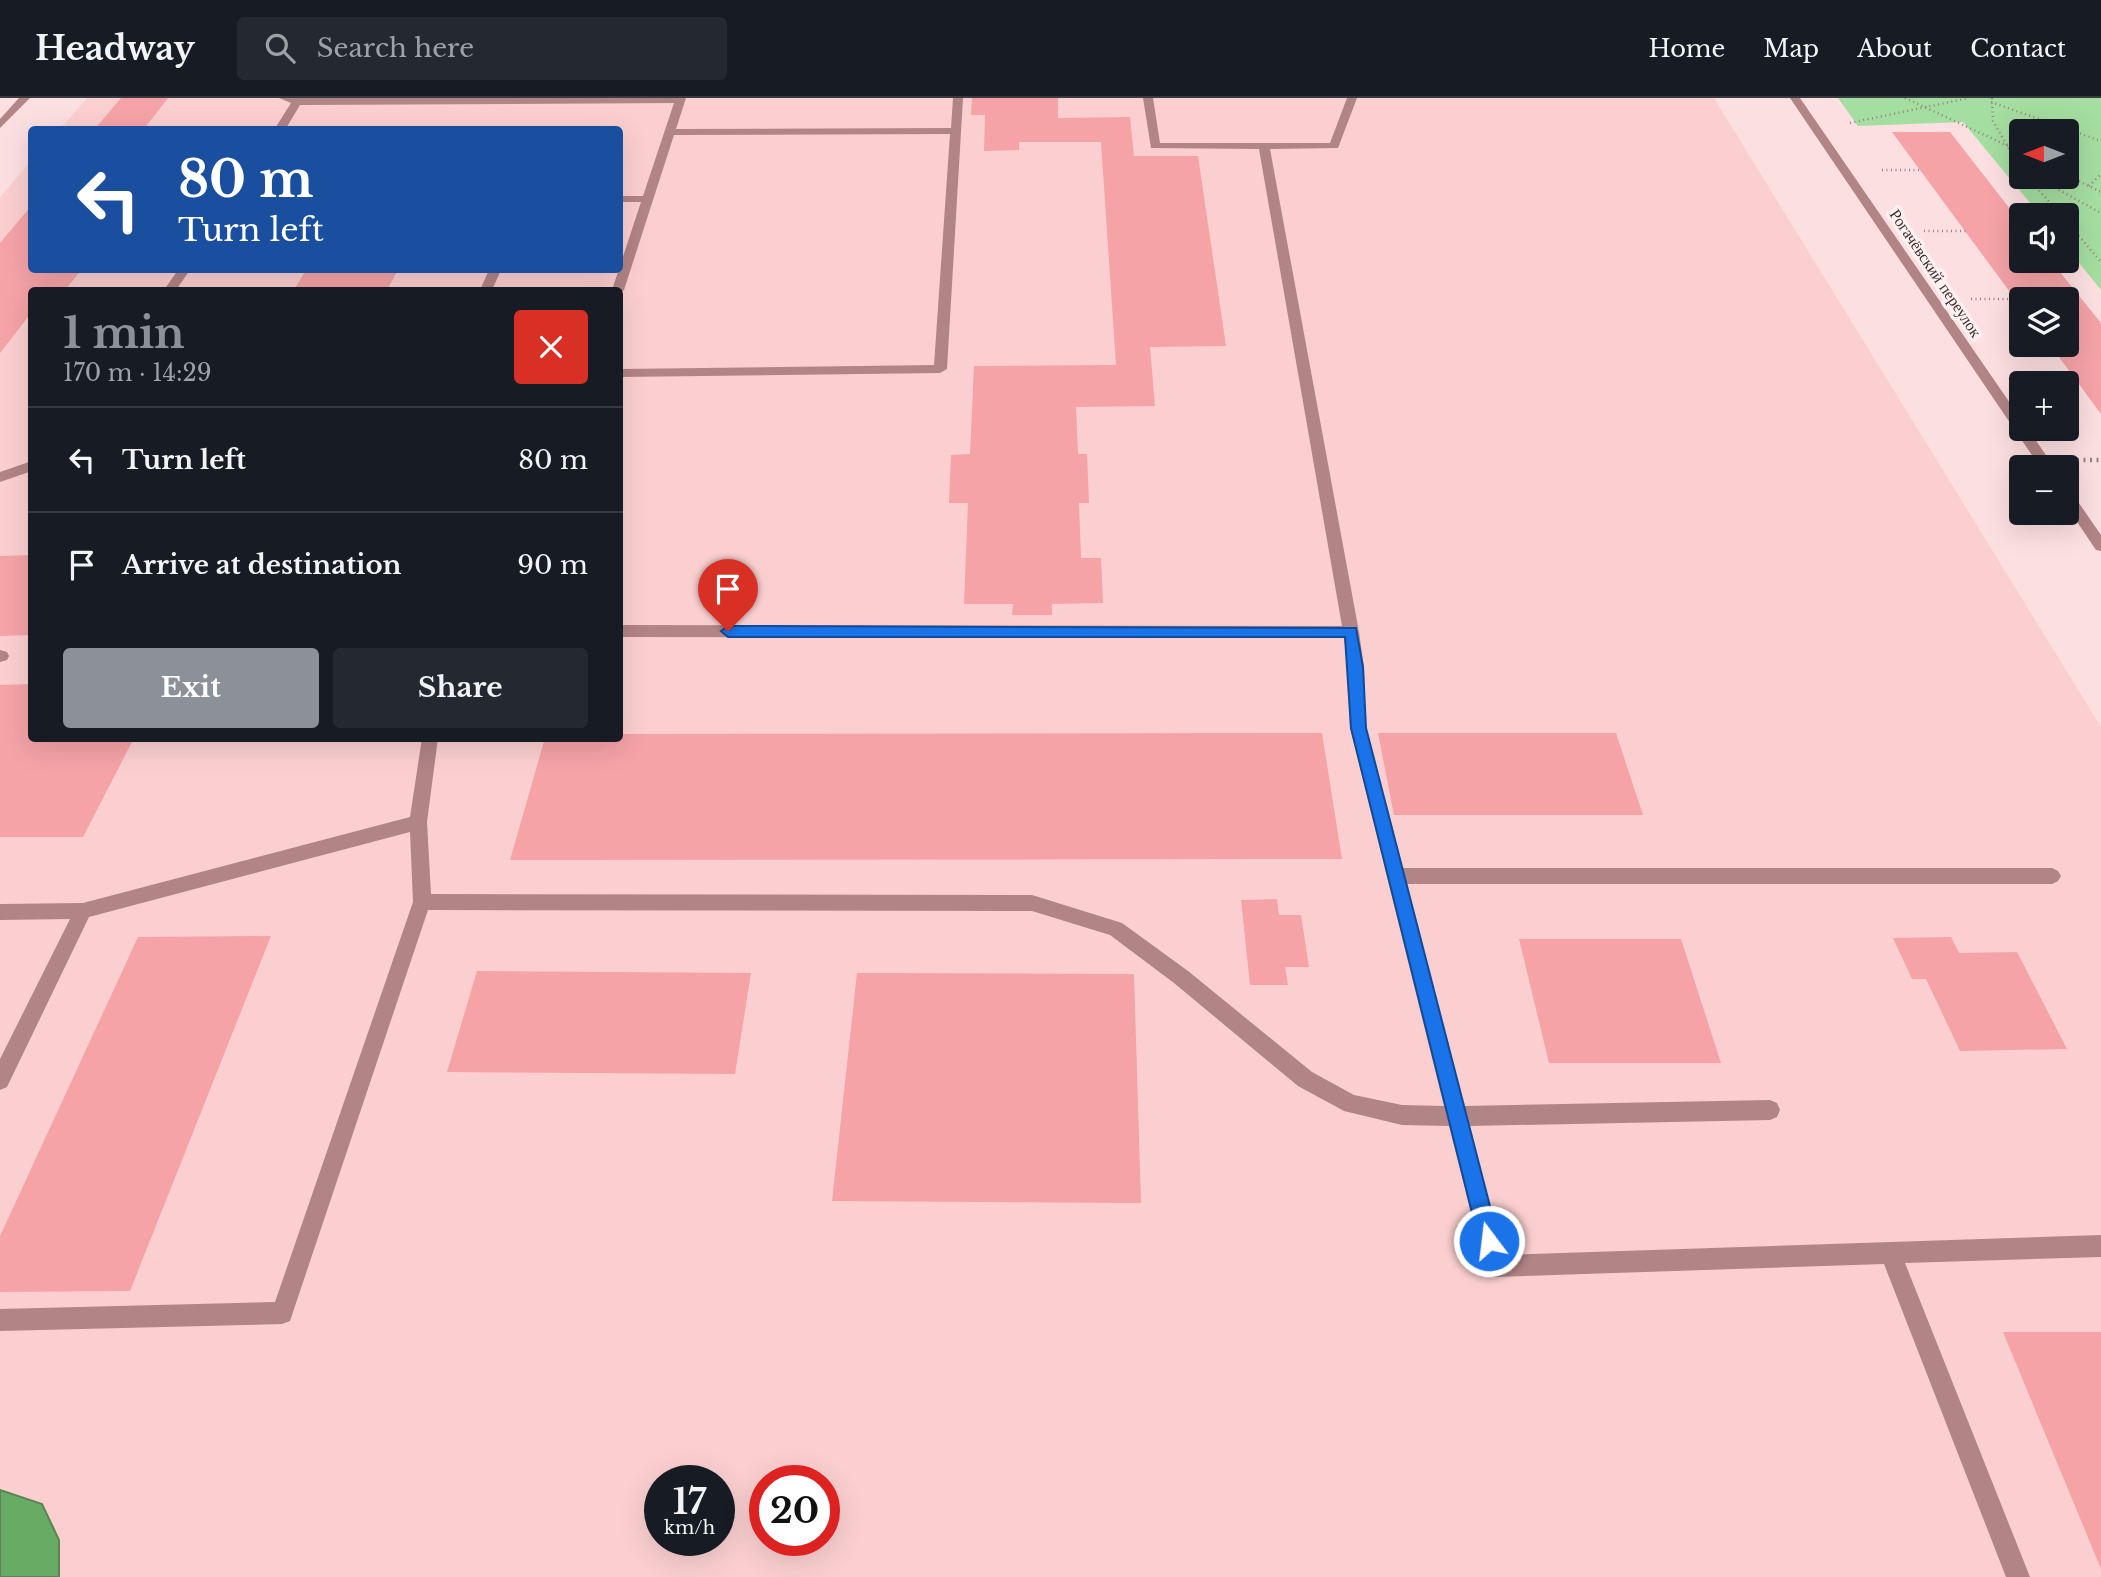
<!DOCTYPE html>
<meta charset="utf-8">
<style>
:root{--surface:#171b24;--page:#242831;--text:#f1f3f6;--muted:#9ea1a6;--line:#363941;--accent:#8c9099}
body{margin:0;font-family:"Libre Baskerville",serif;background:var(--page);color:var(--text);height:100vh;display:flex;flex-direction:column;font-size:26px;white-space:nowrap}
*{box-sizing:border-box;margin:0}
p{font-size:23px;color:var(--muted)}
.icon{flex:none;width:38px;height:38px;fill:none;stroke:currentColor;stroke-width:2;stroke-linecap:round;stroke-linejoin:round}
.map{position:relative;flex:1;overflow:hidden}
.panel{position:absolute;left:28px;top:189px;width:595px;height:455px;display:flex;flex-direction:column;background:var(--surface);border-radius:7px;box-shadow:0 7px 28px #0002}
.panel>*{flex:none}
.hud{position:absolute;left:28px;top:28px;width:595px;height:147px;border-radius:7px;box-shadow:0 7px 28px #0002;background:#1a4fa0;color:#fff;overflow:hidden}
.needle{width:46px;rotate:270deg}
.fabs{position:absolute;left:2009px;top:21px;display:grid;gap:14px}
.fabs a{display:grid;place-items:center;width:70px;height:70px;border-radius:7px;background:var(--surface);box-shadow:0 7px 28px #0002;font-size:35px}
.speed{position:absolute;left:644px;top:1367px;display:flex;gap:14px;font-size:35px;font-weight:700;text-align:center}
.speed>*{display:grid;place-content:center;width:91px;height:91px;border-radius:50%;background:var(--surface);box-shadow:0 7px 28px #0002;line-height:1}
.speed small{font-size:18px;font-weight:400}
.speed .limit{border:10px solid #d22;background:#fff;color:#111}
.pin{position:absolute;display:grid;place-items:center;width:60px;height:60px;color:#fff;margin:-72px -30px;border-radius:50% 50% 50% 0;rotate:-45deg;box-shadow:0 0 7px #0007}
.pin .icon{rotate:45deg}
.me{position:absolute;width:77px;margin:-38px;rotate:345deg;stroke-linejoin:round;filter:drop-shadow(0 0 5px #0008)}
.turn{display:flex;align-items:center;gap:24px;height:147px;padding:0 35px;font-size:32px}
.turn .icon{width:91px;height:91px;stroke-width:2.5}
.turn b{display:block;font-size:49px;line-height:60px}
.round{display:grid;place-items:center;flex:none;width:74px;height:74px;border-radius:7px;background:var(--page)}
.summary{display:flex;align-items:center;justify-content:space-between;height:119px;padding:0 35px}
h1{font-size:42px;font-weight:800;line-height:52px;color:var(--accent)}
.button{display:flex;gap:14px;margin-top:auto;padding:14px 35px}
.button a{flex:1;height:80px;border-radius:7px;background:var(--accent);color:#fff;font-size:28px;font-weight:800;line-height:80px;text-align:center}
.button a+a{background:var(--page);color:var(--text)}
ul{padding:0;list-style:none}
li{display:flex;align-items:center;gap:21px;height:105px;padding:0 35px;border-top:2px solid var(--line)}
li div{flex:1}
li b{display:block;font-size:26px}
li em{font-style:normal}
header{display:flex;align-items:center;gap:42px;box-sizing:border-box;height:98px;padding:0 35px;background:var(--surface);border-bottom:2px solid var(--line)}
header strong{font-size:33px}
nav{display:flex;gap:38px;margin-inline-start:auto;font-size:24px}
.search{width:490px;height:63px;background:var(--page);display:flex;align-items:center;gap:18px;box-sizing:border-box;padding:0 24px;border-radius:7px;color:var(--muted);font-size:26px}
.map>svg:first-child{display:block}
.built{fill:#fbcfd0;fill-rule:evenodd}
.green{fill:#a5dea1;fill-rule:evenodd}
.water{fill:#67ab64;stroke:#5a8554;stroke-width:2}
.building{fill:#f5a3a7}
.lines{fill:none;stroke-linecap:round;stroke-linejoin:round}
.path-far1{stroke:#988384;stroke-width:2.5;stroke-dasharray:1 3.5;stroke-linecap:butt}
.path{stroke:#988384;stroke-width:4.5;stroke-dasharray:2 4.5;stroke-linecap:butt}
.minor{fill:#b18486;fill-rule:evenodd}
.route{fill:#1a73e8;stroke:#114b97;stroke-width:2}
.labels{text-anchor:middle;stroke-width:7;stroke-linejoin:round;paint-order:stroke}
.far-street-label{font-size:16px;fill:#3a2c2d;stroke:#fff0f1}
</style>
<header>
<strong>Headway</strong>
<div class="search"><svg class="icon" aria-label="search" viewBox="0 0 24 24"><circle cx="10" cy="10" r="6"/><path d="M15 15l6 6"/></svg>Search here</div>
<nav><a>Home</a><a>Map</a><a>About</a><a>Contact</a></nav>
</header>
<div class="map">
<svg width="2101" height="1479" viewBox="0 0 2101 1479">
<rect width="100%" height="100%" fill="#fcdfe0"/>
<path class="built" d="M87 0H1714L2101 629V1479H0V99L31 63 32 172H620V32L60 31ZM32 192H620V640H32ZM660 1382H719V1442H660ZM765 1382H824V1442H765Z"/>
<path class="green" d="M1838 0H2101V192L2067 150V117H2040L1963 24 1858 28ZM2021 33H2067V79H2021Z"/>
<polygon class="water" points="0,1392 42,1406 59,1442 59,1479 0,1479"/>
<g class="building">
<polygon points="121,0 168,0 143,32 94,32"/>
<polygon points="972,0 1058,0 1058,20 1130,19 1134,58 1198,58 1226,248 1150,249 1155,308 1076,309 1078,356 1087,356 1089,405 1079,405 1081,460 1101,460 1103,505 1052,506 1052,517 1012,517 1013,506 964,506 968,405 949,405 951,357 970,356 974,268 1116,267 1101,44 1019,44 1019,52 984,53 985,17 971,17"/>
<polygon points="1892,34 1950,34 2021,125 2021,163 2051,163 2101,225 2101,316 2050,247 2067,247 2067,201 2021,201 2021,209"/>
<polygon points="32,107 32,172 81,172 66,191 32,192 32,214 0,255 0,145"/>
<polygon points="306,172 398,172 387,192 294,192"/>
<polygon points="32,457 32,537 0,538 0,458"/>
<polygon points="32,586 32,640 134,640 83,739 0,739 0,587"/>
<polygon points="1322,635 1342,761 510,762 545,640 620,640 620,636"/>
<polygon points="1378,635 1616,635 1643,717 1394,717"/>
<polygon points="1277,801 1279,817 1301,817 1309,869 1285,869 1288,887 1250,887 1241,802"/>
<polygon points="271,838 130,1193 0,1194 0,1138 138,839"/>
<polygon points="1951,839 1959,855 2017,854 2067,951 1960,953 1926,881 1912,881 1893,840"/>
<polygon points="1519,841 1681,841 1721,965 1549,965"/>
<polygon points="477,873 751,875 735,976 447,974"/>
<polygon points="857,875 1134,876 1141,1105 832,1103"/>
<polygon points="2003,1234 2101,1234 2101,1471"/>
</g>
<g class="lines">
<g class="path-far1">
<polyline points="1905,0 2021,54"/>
<polyline points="1992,0 1993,23 2021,72"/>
<polyline points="1991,4 2101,43"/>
<polyline points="1850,25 1969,0"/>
<polyline points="1882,72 1920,72"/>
<polyline points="2067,77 2101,94"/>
<polyline points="2027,79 2061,117"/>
<polyline points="2035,79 2101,115"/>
<polyline points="2089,88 2101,76"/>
<polyline points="2067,124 2101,164"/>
<polyline points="1924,133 1966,133"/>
<polyline points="1971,201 2016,201"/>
<polyline points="2026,280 2074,279"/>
</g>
<polyline class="path" points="2077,362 2101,362"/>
<g class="minor">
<polygon points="19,0 30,0 0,30 0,21"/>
<polygon points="279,0 686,0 676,31 951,30 953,0 963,0 947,271 940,275 620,279 620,271 934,267 950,36 674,37 624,192 620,195 620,192 612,192 641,104 620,104 620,98 643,98 674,5 300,7 285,32 274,32 291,5"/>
<polygon points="1143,0 1153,0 1160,45 1330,45 1347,0 1357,0 1338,50 1270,51 1359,534 1364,569 1366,630 1403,770 2052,770 2058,773 2061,778 2058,783 2052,786 1407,786 1464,1008 1770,1002 1777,1005 1780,1012 1777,1019 1770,1022 1469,1028 1503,1157 2101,1137 2101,1159 1905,1165 2030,1479 2006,1479 1884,1166 1495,1179 1487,1176 1449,1028 1402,1027 1344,1013 1298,988 1174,885 1110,837 1032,813 428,812 290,1223 282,1226 0,1233 0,1211 275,1204 413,804 410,734 89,819 7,989 0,992 0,961 70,821 0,822 0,806 83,805 410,719 422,640 438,640 427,724 431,796 1032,797 1122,825 1188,873 1312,974 1354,997 1402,1007 1444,1008 1350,630 1348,569 1344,540 620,539 620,527 1342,528 1259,51 1151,50"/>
<polygon points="1790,0 1800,0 2021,321 2021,331 2028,331 2054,369 2040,369"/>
<polygon points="178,172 190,172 176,192 164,192"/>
<polygon points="489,172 501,172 492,192 480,192"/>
<polygon points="32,363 32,373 0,384 0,374"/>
<polygon points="2067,393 2072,395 2101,437 2101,453 2096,452 2067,409"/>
<polygon points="0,552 7,554 9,558 7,562 0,564"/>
</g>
</g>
<polygon class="route" points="728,528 1356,530 1363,569 1366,630 1499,1143 1496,1150 1489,1152 1482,1150 1479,1143 1351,630 1345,539 728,539 721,533"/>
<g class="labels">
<g class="far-street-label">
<text transform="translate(1936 175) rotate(56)" y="6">Рогачёвский переулок</text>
</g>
</g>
</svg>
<div class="fabs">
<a><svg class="needle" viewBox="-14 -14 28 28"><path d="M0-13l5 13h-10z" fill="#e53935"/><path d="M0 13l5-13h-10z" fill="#9ea1a6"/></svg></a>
<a><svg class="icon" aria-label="sound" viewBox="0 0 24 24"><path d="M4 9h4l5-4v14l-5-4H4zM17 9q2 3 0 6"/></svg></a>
<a><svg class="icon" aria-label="layers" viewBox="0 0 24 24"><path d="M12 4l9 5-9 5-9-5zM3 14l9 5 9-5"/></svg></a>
<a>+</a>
<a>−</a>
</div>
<div class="speed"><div>17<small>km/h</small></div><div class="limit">20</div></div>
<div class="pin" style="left:728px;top:533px;background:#d93025"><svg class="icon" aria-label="arrive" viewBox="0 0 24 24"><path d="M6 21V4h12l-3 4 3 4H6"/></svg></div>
<svg class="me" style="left:1489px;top:1143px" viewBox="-20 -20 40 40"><circle r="17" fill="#1a73e8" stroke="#fff" stroke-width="3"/><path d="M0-11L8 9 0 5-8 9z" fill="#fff"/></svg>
<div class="hud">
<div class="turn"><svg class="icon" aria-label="left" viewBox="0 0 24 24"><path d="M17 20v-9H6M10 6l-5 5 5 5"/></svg><div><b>80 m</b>Turn left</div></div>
</div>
<section class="panel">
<div class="summary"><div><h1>1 min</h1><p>170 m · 14:29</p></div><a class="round" style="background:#d93025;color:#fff"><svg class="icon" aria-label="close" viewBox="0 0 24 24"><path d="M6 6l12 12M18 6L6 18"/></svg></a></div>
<ul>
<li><svg class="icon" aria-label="left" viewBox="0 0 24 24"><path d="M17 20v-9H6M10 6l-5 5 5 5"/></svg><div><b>Turn left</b></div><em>80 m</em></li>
<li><svg class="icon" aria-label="arrive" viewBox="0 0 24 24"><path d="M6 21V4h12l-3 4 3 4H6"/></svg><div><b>Arrive at destination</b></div><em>90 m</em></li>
</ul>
<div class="button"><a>Exit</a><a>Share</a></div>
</section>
</div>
